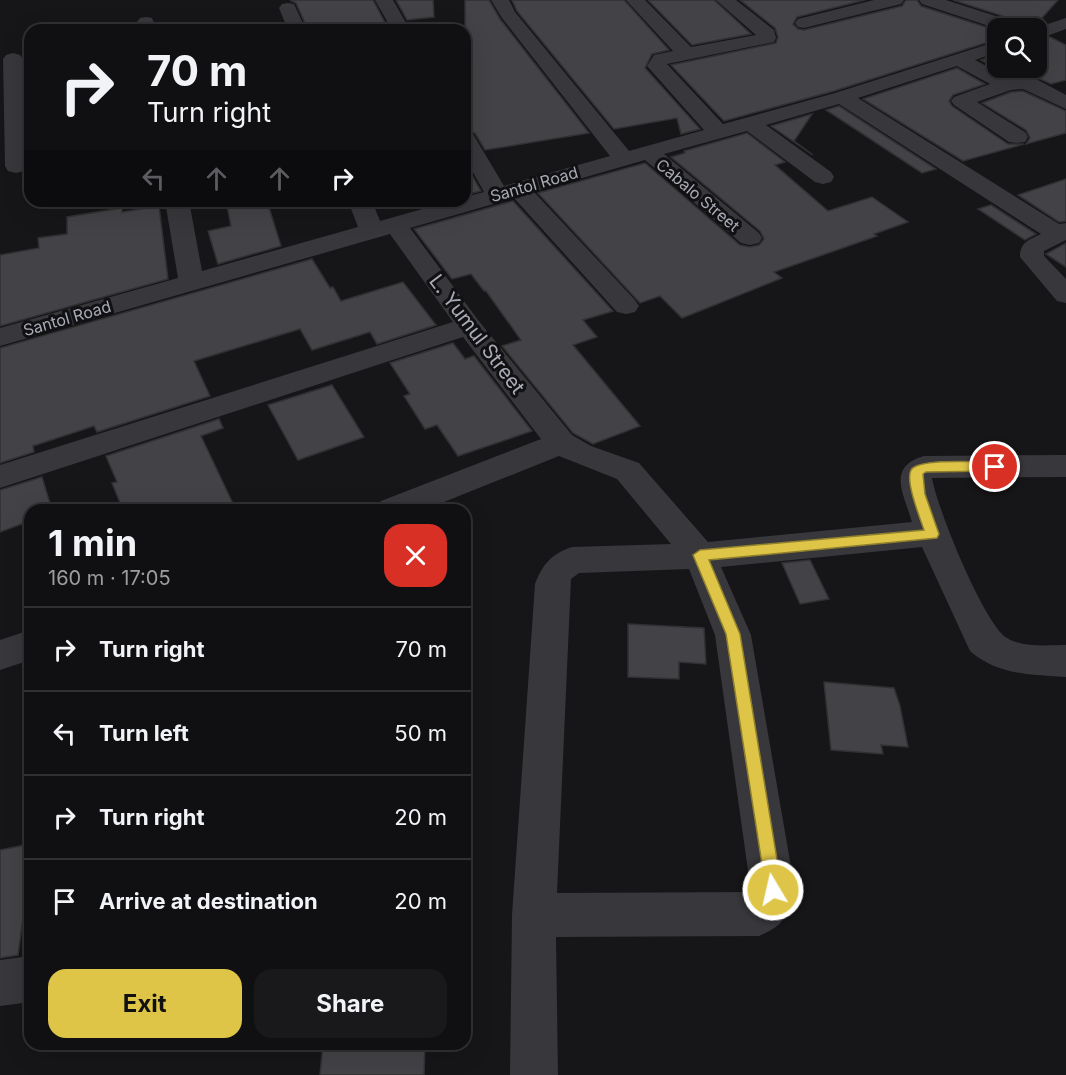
<!DOCTYPE html>
<meta charset="utf-8">
<style>
:root{--surface:#101012;--page:#19191b;--text:#f1f3f6;--muted:#9c9d9f;--line:#303032;--accent:#dec547}
body{margin:0;font-family:Inter,sans-serif;background:var(--page);color:var(--text);height:100vh;display:flex;flex-direction:column;font-size:22px;white-space:nowrap}
*{box-sizing:border-box;margin:0}
p{font-size:20px;color:var(--muted)}
.icon{flex:none;width:33px;height:33px;fill:none;stroke:currentColor;stroke-width:2;stroke-linecap:round;stroke-linejoin:round}
.map{position:relative;flex:1;overflow:hidden}
.drawer{position:absolute;left:24px;top:504px;width:447px;height:546px;display:flex;flex-direction:column;background:var(--surface);border-radius:18px;box-shadow:0 6px 24px #0002,0 0 0 2px var(--line)}
.drawer>*{flex:none}
.guide{position:absolute;left:24px;top:24px;width:447px;height:183px;border-radius:18px;box-shadow:0 6px 24px #0002,0 0 0 2px var(--line);background:#101012;color:var(--text);overflow:hidden}
.buttons{position:absolute;left:987px;top:18px;display:grid;gap:12px}
.buttons a{display:grid;place-items:center;width:60px;height:60px;border-radius:12px;background:var(--surface);box-shadow:0 6px 24px #0002,0 0 0 2px var(--line);font-size:30px}
.pin{position:absolute;display:grid;place-items:center;width:51px;height:51px;color:#fff;margin:-26px;border:3px solid #fff;border-radius:50%;box-shadow:0 2px 6px #0007}
.me{position:absolute;width:66px;margin:-33px;rotate:351deg;stroke-linejoin:round;filter:drop-shadow(0 0 4px #0008)}
.turn{display:flex;align-items:center;gap:21px;height:126px;padding:0 24px;font-size:27px}
.turn .icon{width:78px;height:78px;stroke-width:2.5}
.turn b{display:block;font-size:42px;line-height:51px}
.lanes{display:flex;align-items:center;height:57px;padding:0 24px;background:#0003;justify-content:center;gap:30px;direction:ltr}
.lanes .off{opacity:.35}
.round{display:grid;place-items:center;flex:none;width:63px;height:63px;border-radius:18px;background:var(--page)}
.headline{display:flex;align-items:center;justify-content:space-between;height:102px;padding:0 24px}
h1{font-size:36px;font-weight:700;line-height:45px}
.primary-button{display:flex;gap:12px;margin-top:auto;padding:12px 24px}
.primary-button a{flex:1;height:69px;border-radius:18px;background:var(--accent);color:#111;font-size:24px;font-weight:700;line-height:69px;text-align:center}
.primary-button a+a{background:var(--page);color:var(--text)}
ul{padding:0;list-style:none}
li{display:flex;align-items:center;gap:18px;height:84px;padding:0 24px;border-top:2px solid var(--line)}
li div{flex:1}
li b{display:block;font-size:22px}
li em{font-style:normal}
.map>svg:first-child{display:block}
.building{fill:#434347;stroke:#313033;stroke-width:1.5}
.lines{fill:none;stroke-linecap:round;stroke-linejoin:round}
.minor{fill:#37373c;fill-rule:evenodd}
.route{fill:#dec547;stroke:#90802e;stroke-width:1.5}
.labels{text-anchor:middle;stroke-width:6;stroke-linejoin:round;paint-order:stroke}
.far-street-label{font-size:16px;fill:#a9abb6;stroke:#111113}
.street-label{font-size:20px;fill:#a9abb6;stroke:#111113}
</style>
<div class="map">
<svg width="1066" height="1075" viewBox="0 0 1066 1075">
<rect width="100%" height="100%" fill="#161618"/>
<g class="building">
<polygon points="290,0 373,0 389,30 308,30 296,3"/>
<polygon points="396,0 433,0 434,17 407,20"/>
<polygon points="465,0 489,0 500,19 589,133 485,150 475,133 465,131"/>
<polygon points="512,0 624,0 669,50 652,54 645,68 700,129 681,134 677,118 614,129 517,11"/>
<polygon points="648,0 714,0 751,34 692,45"/>
<polygon points="740,0 865,0 797,17 793,24 798,29 804,30 902,6 906,0 917,0 921,6 998,31 998,39 834,91 724,121 671,65 776,43 778,37 775,28"/>
<polygon points="953,0 1058,0 1033,28 1025,28 1021,22"/>
<polygon points="1050,37 1066,45 1066,80 1051,84 1038,78 1023,75 1009,76 981,60 998,55 998,68 1036,68 1036,42"/>
<polygon points="957,68 985,84 953,95 949,101 952,106 1008,144 1024,144 963,161 863,99"/>
<polygon points="1023,91 1066,111 1066,133 1026,144 1030,138 1026,130 982,103 1011,92"/>
<polygon points="839,106 936,169 922,173 826,110"/>
<polygon points="812,114 794,141 813,155 771,126"/>
<polygon points="747,133 785,162 775,165 828,211 872,197 908,222 874,234 877,236 774,272 782,278 682,318 660,296 640,303 538,193 645,163 740,245 750,247 759,245 764,239 760,231 671,157 685,153 684,151"/>
<polygon points="465,163 481,191 465,195"/>
<polygon points="1066,179 1066,221 1059,222 1018,195"/>
<polygon points="226,201 267,201 281,246 218,264 208,231 231,226"/>
<polygon points="513,201 613,311 583,320 597,337 573,345 640,426 593,444 573,433 502,346 521,340 486,291 484,291 471,274 452,279 414,229"/>
<polygon points="991,205 1036,234 1025,240 978,209"/>
<polygon points="159,206 168,279 0,326 0,255 39,248 38,238 67,234 67,217 122,208 122,212"/>
<polygon points="1066,243 1066,267 1046,254"/>
<polygon points="312,259 330,288 333,287 341,301 403,282 436,325 377,344 370,332 312,350 300,329 194,361 210,396 97,432 94,426 33,446 34,452 0,463 0,348"/>
<polygon points="453,343 465,359 474,356 532,431 458,456 437,425 425,429 404,396 410,394 390,363"/>
<polygon points="332,385 364,437 298,460 268,405"/>
<polygon points="219,419 223,428 201,436 236,510 123,510 112,483 117,482 106,456"/>
<polygon points="42,477 52,510 30,510 30,521 0,532 0,490"/>
<polygon points="810,560 829,599 800,604 782,563"/>
<polygon points="628,624 704,628 706,664 679,662 679,679 628,677"/>
<polygon points="824,682 894,688 900,706 908,747 881,745 883,754 831,750"/>
<polygon points="30,844 30,867 18,955 0,958 0,850"/>
<polygon points="323,1044 425,1044 424,1075 320,1075"/>
</g>
<g class="lines">
<g class="minor">
<polygon points="375,0 393,0 410,30 392,30"/>
<path d="M491 0H509L515 12 629 151 704 130 647 66 654 55 673 51 626 0H645L691 47 756 35 716 0H736L774 30 776 38 774 42 667 64 723 124 835 93 998 41V52L975 60 1009 78 1023 77 1038 80 1066 95V109L1023 89 1011 90 977 102 1025 132 1028 137 1025 142 1017 143 1009 142 954 105 951 101 954 97 990 84 957 66 858 98 1059 224 1066 223V240L1044 251V256L1066 279V303L1057 301 1020 257C1020 242 1029 240 1041 234L839 104 766 125 831 172 834 177 831 182 823 184 815 182 747 131 664 154 759 233 762 238 759 243 750 245 741 243 645 160 534 192 635 300 639 306 635 312 626 314 617 312 514 198 410 228 478 320 572 435 591 446 639 463 708 542 912 522C904 494 886 467 924 456L1066 455V477L932 478C937 508 984 624 1007 638 1023 648 1048 645 1066 645V677C1032 675 997 675 970 651L922 547 721 567 751 635 795 890C788 916 785 925 759 936L556 937 558 1075H510L512 915 535 584C543 564 551 554 572 547L671 544 617 479 559 456 424 510H376L381 501 541 439 463 337 0 488V465L453 322 390 234 0 346V328L178 278 165 201H189L202 271 358 227 348 201H372L380 221 451 201H465V197L484 192 465 158V133L473 134 504 186 610 156 502 18ZM689 569 715 635 751 892 557 893 571 579 579 573Z"/>
<polygon points="874,0 904,0 901,4 804,28 798,27 795,23 798,19"/>
<polygon points="919,0 946,0 1020,24 1023,28 998,29 922,4"/>
<polygon points="288,3 294,4 306,30 288,30 279,8 282,4"/>
<polygon points="146,17 152,18 157,30 139,30 137,22 140,18"/>
<polygon points="1066,18 1066,29 1036,40 1036,28"/>
<polygon points="13,53 20,55 23,59 27,166 24,171 16,173 8,171 5,166 3,59 6,55"/>
<polygon points="30,630 30,660 0,670 0,640"/>
<polygon points="30,956 30,1002 0,1006 0,960"/>
</g>
</g>
<path class="route" d="M995 462 1001 467 995 471 926 472 923 474 925 494 939 534 937 538 709 560 740 634 782 890 780 896 773 899 767 896 726 634 693 555 700 550 924 530C920 518 905 481 911 470 918 458 980 462 995 462Z"/>
<g class="labels">
<g class="far-street-label">
<text transform="translate(534 184) rotate(-16)" y="6">Santol Road</text>
<text transform="translate(698 195) rotate(40)" y="6">Cabalo Street</text>
<text transform="translate(67 318) rotate(-16)" y="6">Santol Road</text>
</g>
<g class="street-label">
<text transform="translate(477 334) rotate(53)" y="7">L. Yumul Street</text>
</g>
</g>
</svg>
<div class="buttons">
<a><svg class="icon" aria-label="search" viewBox="0 0 24 24"><circle cx="10" cy="10" r="6"/><path d="M15 15l6 6"/></svg></a>
</div>
<div class="pin" style="left:995px;top:467px;background:#d93025"><svg class="icon" aria-label="arrive" viewBox="0 0 24 24"><path d="M6 21V4h12l-3 4 3 4H6"/></svg></div>
<svg class="me" style="left:773px;top:890px" viewBox="-20 -20 40 40"><circle r="17" fill="#dec547" stroke="#fff" stroke-width="3"/><path d="M0-11L8 9 0 5-8 9z" fill="#fff"/></svg>
<div class="guide">
<div class="turn"><svg class="icon" aria-label="right" viewBox="0 0 24 24"><path d="M7 20v-9h11M14 6l5 5-5 5"/></svg><div><b>70 m</b>Turn right</div></div>
<div class="lanes"><svg class="icon off" aria-label="left" viewBox="0 0 24 24"><path d="M17 20v-9H6M10 6l-5 5 5 5"/></svg><svg class="icon off" aria-label="ahead" viewBox="0 0 24 24"><path d="M12 20V5M6 11l6-6 6 6"/></svg><svg class="icon off" aria-label="ahead" viewBox="0 0 24 24"><path d="M12 20V5M6 11l6-6 6 6"/></svg><svg class="icon" aria-label="right" viewBox="0 0 24 24"><path d="M7 20v-9h11M14 6l5 5-5 5"/></svg></div>
</div>
<section class="drawer">
<div class="headline"><div><h1>1 min</h1><p>160 m · 17:05</p></div><a class="round" style="background:#d93025;color:#fff"><svg class="icon" aria-label="close" viewBox="0 0 24 24"><path d="M6 6l12 12M18 6L6 18"/></svg></a></div>
<ul>
<li><svg class="icon" aria-label="right" viewBox="0 0 24 24"><path d="M7 20v-9h11M14 6l5 5-5 5"/></svg><div><b>Turn right</b></div><em>70 m</em></li>
<li><svg class="icon" aria-label="left" viewBox="0 0 24 24"><path d="M17 20v-9H6M10 6l-5 5 5 5"/></svg><div><b>Turn left</b></div><em>50 m</em></li>
<li><svg class="icon" aria-label="right" viewBox="0 0 24 24"><path d="M7 20v-9h11M14 6l5 5-5 5"/></svg><div><b>Turn right</b></div><em>20 m</em></li>
<li><svg class="icon" aria-label="arrive" viewBox="0 0 24 24"><path d="M6 21V4h12l-3 4 3 4H6"/></svg><div><b>Arrive at destination</b></div><em>20 m</em></li>
</ul>
<div class="primary-button"><a>Exit</a><a>Share</a></div>
</section>
</div>
